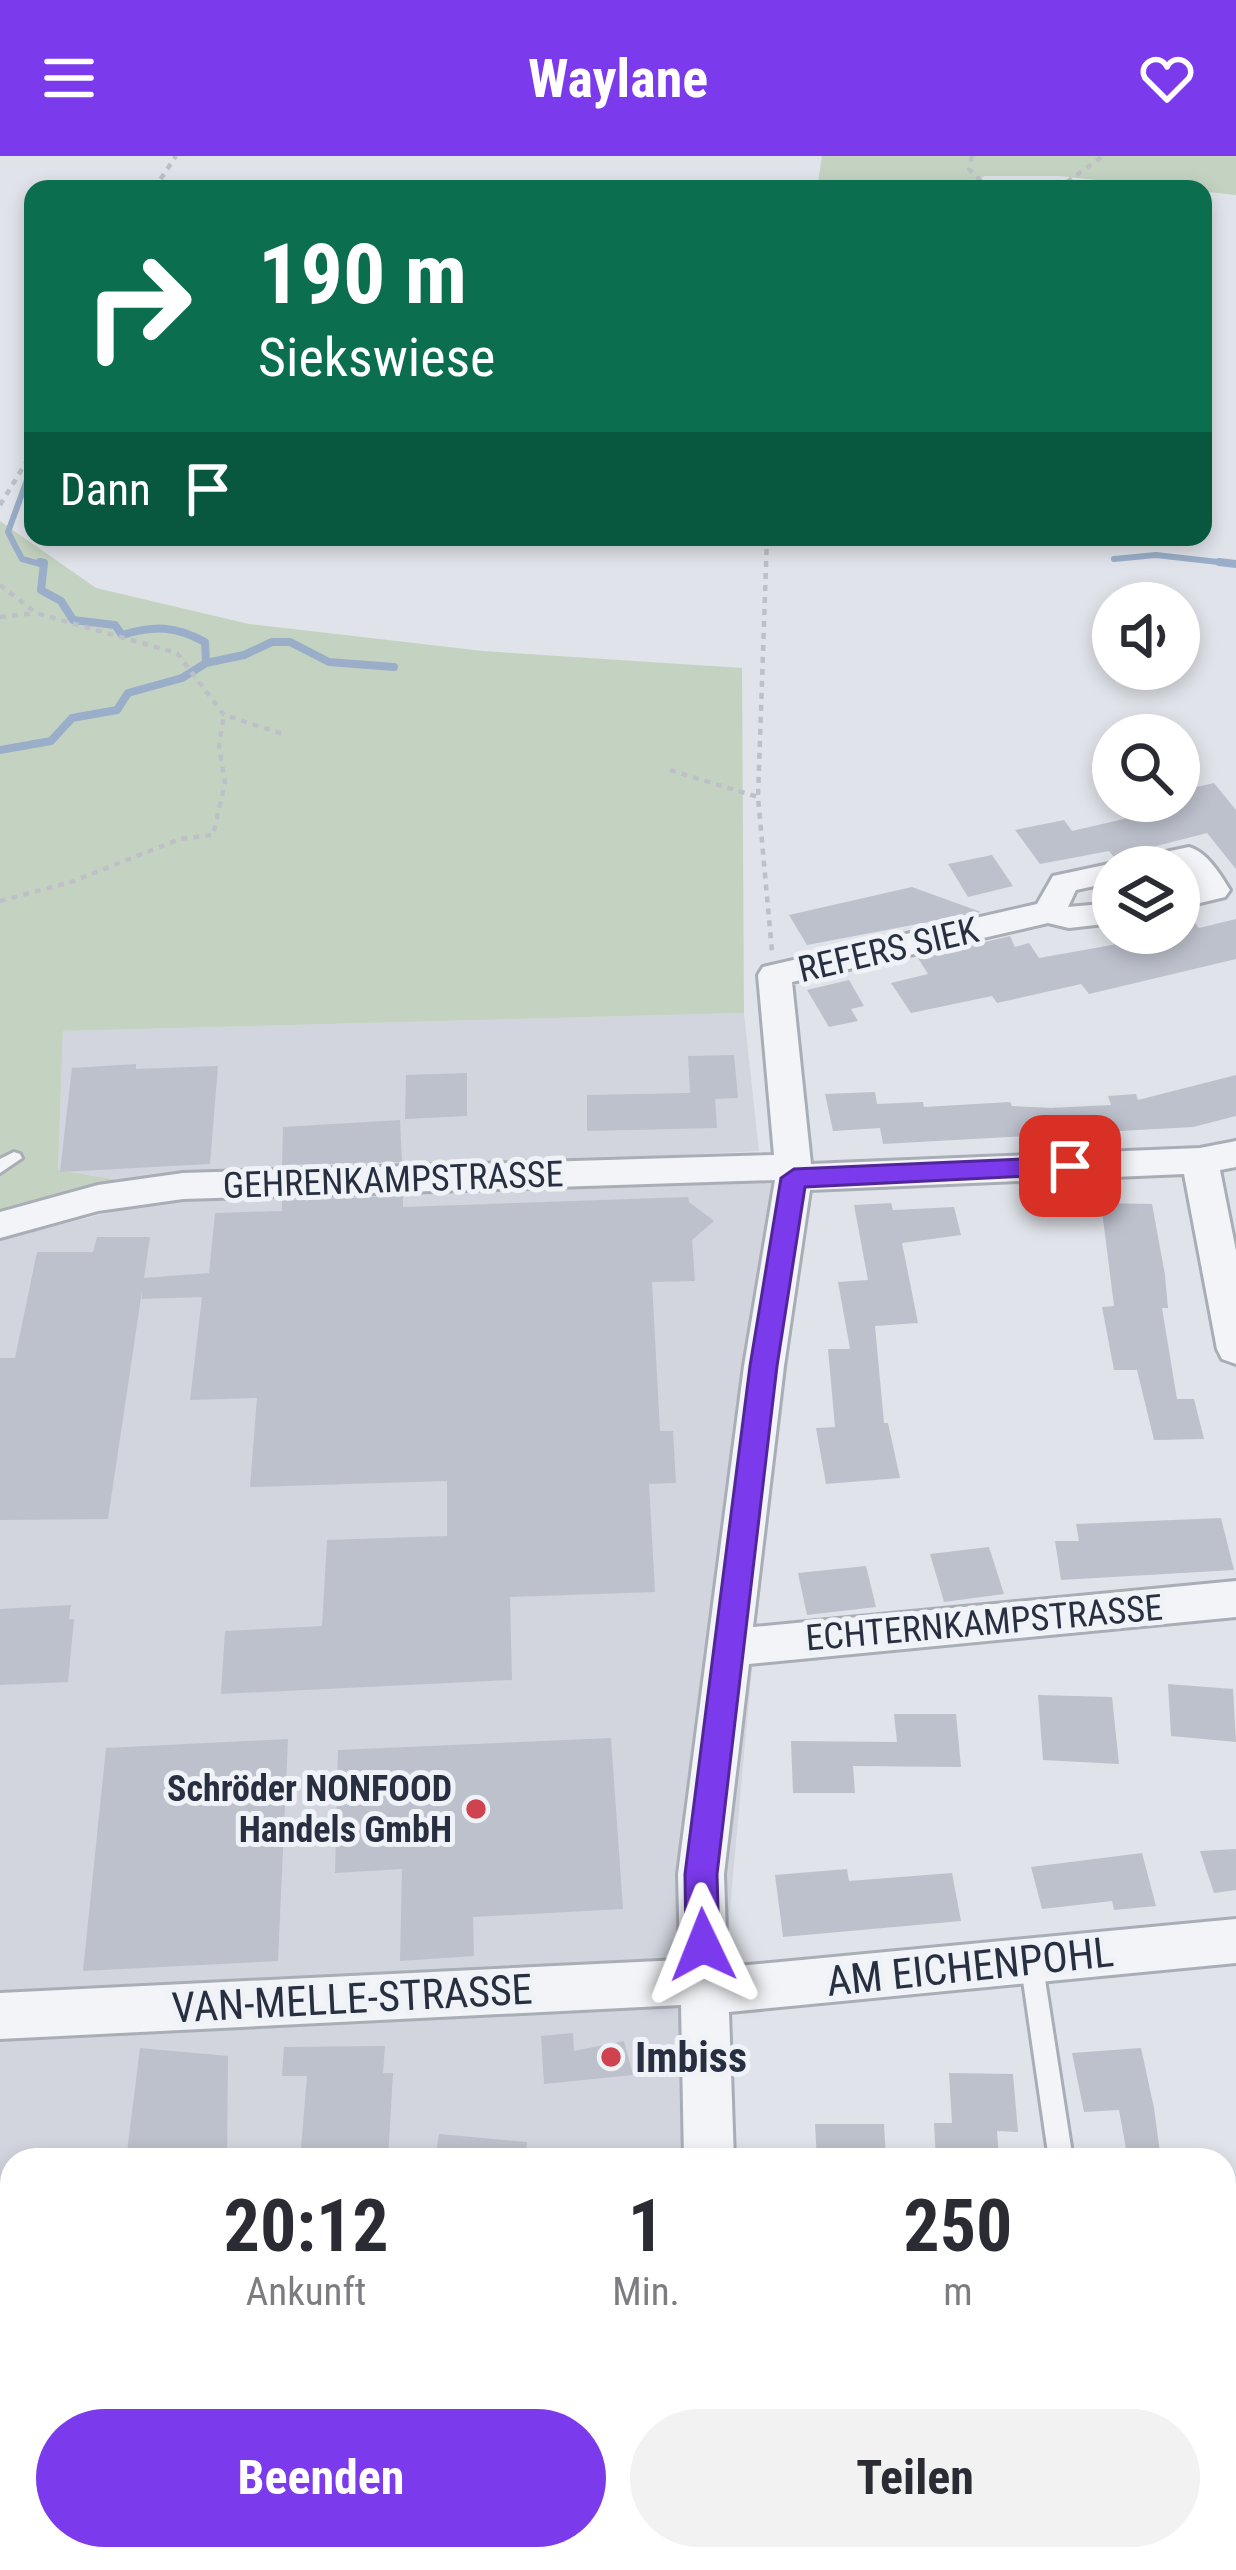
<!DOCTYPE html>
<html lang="de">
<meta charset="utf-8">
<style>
:root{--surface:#fff;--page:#f2f2f3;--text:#2b2b33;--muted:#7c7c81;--accent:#7c3aed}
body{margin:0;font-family:"Roboto Condensed",sans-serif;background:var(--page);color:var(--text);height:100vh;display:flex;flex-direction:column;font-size:45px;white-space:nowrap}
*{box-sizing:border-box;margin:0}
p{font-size:39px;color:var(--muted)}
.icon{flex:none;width:66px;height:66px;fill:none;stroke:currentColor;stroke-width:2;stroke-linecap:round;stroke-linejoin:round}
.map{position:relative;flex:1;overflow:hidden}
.details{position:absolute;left:0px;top:1992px;width:1236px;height:423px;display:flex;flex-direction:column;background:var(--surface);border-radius:36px 36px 0 0;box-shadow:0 6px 18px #0003}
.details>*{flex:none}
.guide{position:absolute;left:24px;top:24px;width:1188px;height:366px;border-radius:24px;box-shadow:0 6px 18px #0003;background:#0b6e4f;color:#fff;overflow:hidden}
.controls{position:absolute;left:1092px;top:426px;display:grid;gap:24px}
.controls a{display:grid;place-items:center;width:108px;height:108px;border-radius:50%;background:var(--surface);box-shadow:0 6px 18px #0003;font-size:60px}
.pin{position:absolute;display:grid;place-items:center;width:102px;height:102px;color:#fff;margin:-51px;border-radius:24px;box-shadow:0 6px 18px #0006}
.me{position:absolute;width:132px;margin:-66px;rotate:358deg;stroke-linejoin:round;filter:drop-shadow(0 0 9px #0008)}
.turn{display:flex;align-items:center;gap:42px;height:252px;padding:0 36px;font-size:54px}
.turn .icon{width:156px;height:156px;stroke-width:2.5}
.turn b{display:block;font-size:84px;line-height:102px}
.then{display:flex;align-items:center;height:114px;padding:0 36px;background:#0003;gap:24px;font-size:45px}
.eta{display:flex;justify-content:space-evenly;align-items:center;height:204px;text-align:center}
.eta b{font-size:72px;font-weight:700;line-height:84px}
.button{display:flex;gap:24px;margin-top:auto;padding:24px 36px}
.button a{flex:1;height:138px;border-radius:72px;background:var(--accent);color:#fff;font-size:48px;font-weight:700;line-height:138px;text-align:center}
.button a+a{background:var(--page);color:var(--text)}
header{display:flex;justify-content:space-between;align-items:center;height:156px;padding:0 36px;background:var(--accent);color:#fff;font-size:54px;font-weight:700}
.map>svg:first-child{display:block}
.built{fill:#d2d5de}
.green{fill:#c4d3c1}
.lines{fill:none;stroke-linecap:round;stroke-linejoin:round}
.stream-far1{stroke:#9aaec9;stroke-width:6}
.stream{stroke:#9aaec9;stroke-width:8}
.building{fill:#bdc1cc}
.lane-casing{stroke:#a9adb6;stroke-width:6}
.street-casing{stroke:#a9adb6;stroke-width:6}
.path{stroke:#bdc1c7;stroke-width:4.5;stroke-dasharray:6 6;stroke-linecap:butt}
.lane{fill:#f2f4f7;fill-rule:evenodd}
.street{fill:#f2f4f7;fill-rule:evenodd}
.route{fill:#7c3aed;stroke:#51269a;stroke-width:3}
.poi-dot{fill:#cf4350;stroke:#eff2f6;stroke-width:4.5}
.labels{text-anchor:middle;stroke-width:10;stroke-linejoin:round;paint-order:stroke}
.street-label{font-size:36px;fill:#282f40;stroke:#eff2f6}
.poi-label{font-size:36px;font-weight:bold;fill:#282f40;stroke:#eff2f6;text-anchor:end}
.near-street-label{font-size:42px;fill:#282f40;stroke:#eff2f6}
.near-poi-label{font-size:42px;font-weight:bold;fill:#282f40;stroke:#eff2f6;text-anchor:start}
</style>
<header><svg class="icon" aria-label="menu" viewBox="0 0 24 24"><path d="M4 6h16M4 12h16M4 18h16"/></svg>Waylane<svg class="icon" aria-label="heart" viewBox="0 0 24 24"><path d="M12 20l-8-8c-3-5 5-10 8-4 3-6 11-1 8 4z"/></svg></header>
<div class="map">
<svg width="1236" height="2414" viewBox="0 0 1236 2414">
<rect width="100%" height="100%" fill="#e0e3e9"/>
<g class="built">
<polygon points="744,857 759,995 131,1026 58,1014 63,875"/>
<polygon points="744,1025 809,1032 755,1478 722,1841 730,2004 12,2004 12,2403 749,2403 750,2414 0,2414 0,1084 186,1037"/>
</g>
<g class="green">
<polygon points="822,0 1236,0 1236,39 1060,20 985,20 972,25 970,33 817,33"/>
<polygon points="0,365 96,432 249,468 483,495 742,512 744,857 63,875 58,1014 131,1026 0,1062"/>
</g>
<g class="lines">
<g class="stream-far1">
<polyline points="27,324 8,376 22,403 44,409"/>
<polyline points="1114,403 1156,399 1236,408"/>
</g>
<g class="stream">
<path d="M40 406 44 407 41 434 61 445 73 464 115 469 122 479C155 469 175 470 205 486L206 507"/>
<polyline points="1219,406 1236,408"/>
<polyline points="0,594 51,585 72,562 117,554 128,537 182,522 206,507 244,499 272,486 290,486 329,506 394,511"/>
</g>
</g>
<g class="building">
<polygon points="1179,608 1197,631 1214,627 1236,654 1236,713 1207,677 1114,701 1109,695 1040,708 1015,674 1064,664 1072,675 1154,656 1145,645 1179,645"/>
<polygon points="992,699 1013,730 968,741 948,708"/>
<polygon points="912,731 981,756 807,789 789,759"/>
<polygon points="1185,755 1199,772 1236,763 1236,803 1089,838 1081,828 997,847 992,840 911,857 891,827 928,818 918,802 1010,780 1015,791 1029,787 1039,802 1179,777 1179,756"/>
<polygon points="849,824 864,850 851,853 858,865 829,871 807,834"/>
<polygon points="734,899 738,942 715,943 717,972 587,975 587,939 690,937 688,900"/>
<polygon points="136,908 136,913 218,910 210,1008 60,1016 72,912"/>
<polygon points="467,917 467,960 405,963 406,919"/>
<polygon points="1236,919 1236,960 1193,971 883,988 880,972 833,975 825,938 875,936 877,948 923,946 924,951 1010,946 1012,950 1051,952 1111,949 1108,940 1136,938 1138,944"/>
<polygon points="400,964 402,1006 282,1009 283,971"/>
<polygon points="403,1040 403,1051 688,1041 689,1046 714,1065 692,1084 695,1125 652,1126 660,1275 673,1275 676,1327 649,1328 655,1436 510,1441 512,1524 221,1538 225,1475 322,1470 327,1384 447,1380 447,1325 250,1331 257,1242 190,1244 202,1141 142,1143 142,1135 108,1363 0,1364 0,1202 15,1202 37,1096 93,1096 97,1081 150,1081 144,1122 209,1117 215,1057 282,1055 282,1044"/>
<polygon points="891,1047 893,1054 954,1051 961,1079 902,1087 918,1167 875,1170 884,1267 888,1267 900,1322 826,1328 816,1272 835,1271 828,1193 850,1193 838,1126 868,1124 854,1049"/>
<polygon points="1101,1047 1152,1048 1165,1119 1168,1152 1162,1152 1177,1243 1194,1243 1204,1283 1154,1284 1137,1214 1114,1214 1102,1151 1114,1150"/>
<polygon points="1221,1362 1234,1414 1061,1424 1055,1385 1079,1385 1076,1368"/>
<polygon points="989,1391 1004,1438 944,1446 930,1398"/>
<polygon points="866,1410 876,1451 807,1459 798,1417"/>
<polygon points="71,1449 69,1463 74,1463 68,1526 0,1529 0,1453"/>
<polygon points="1168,1528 1233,1533 1236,1586 1171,1580"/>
<polygon points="1038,1539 1112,1541 1119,1608 1043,1604"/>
<polygon points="894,1558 956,1558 961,1611 853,1610 855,1637 793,1637 791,1585 897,1586"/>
<polygon points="611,1582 623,1753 473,1761 474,1800 400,1805 402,1713 335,1717 338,1594"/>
<polygon points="288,1583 278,1805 83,1815 106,1592"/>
<polygon points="1236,1693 1236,1734 1214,1737 1200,1695"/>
<polygon points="1142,1697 1156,1750 1114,1754 1112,1745 1042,1753 1031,1711"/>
<polygon points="847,1713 849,1725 952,1717 961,1765 783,1781 775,1719"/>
<polygon points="573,1877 574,1895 624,1885 633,1919 544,1928 541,1880"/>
<polygon points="385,1890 383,1917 393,1917 388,2004 300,2004 307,1920 282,1920 284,1891"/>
<polygon points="140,1892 228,1900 227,2004 126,2004"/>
<polygon points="1141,1892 1154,1952 1161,2004 1128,2004 1119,1954 1084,1956 1072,1897"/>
<polygon points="949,1917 1013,1918 1018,1976 997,1975 999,2004 936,2004 934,1967 952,1967"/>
<polygon points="815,1968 884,1968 886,2004 817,2004"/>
<polygon points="439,1978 527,1986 526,2004 435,2004"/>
</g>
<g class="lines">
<g class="lane-casing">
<g id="lane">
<polygon points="14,996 20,998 22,1002 0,1017 0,1003"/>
<polygon points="1031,1794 1039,1797 1042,1804 1073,2004 1049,2004 1020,1804 1023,1797"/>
</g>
</g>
<g class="street-casing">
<g id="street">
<path d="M1189 691C1207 696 1220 718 1230 734L1225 741 1179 752V732L1193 729 1179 711H1113V726L1076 734 1068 751 1113 747V767L1069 772 1048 767 792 826 811 1008 1200 992 1236 985V1011L1220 1014 1236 1095V1208L1222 1203 1217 1193 1184 1018 810 1034 784 1210 753 1471 1236 1425V1461L749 1508 724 1718 727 1811 1236 1763V1807L729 1856 734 2004H684L681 1849 0 1883V1837L680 1804 678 1718 744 1210 775 1024 183 1043 98 1055 0 1082V1056L98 1029 183 1017 774 999 758 819 763 811 1037 748 1053 720Z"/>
<rect x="701" y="2403" width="56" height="11"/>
</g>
</g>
<g class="path">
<polyline points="972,0 969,13 983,27"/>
<polyline points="1067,26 1103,0"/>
<polyline points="983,27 1118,33"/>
<polyline points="154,33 176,0"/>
<polyline points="0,349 33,295"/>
<polyline points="767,381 758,641 772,796"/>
<polyline points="0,429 36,457 177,497 224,559 286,579"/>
<polyline points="0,461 36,457"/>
<polyline points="670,614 758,641"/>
<polyline points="0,745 71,726 180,683 213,679 225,627 219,590 224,559"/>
</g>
<use href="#lane" class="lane"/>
<use href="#street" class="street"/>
</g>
<polygon class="route" points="1070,1001 1082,1010 1070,1018 805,1031 777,1210 717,1718 719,1789 715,1800 703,1805 691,1800 686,1789 685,1718 750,1210 781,1022 794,1013"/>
<g class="poi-dot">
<circle cx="476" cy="1653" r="12"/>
<circle cx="611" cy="1901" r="12"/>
</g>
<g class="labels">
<g class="street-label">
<text transform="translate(888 793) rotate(-13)" y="13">REFERS SIEK</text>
<text transform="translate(393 1023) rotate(-2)" y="13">GEHRENKAMPSTRASSE</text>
<text transform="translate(984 1466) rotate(-5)" y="13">ECHTERNKAMPSTRASSE</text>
</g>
<g class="poi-label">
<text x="452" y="1645">Schröder NONFOOD<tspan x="452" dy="41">Handels GmbH</tspan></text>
</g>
<g class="near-street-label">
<text transform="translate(970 1810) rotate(-6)" y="15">AM EICHENPOHL</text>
<text transform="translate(352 1842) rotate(-3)" y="15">VAN-MELLE-STRASSE</text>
</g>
<g class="near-poi-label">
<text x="635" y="1916">Imbiss</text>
</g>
</g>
</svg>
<div class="controls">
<a><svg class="icon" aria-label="sound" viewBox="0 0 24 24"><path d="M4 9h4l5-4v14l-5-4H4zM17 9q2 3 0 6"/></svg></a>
<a><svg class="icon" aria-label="search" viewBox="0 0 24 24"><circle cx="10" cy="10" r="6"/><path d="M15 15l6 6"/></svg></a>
<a><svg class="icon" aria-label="layers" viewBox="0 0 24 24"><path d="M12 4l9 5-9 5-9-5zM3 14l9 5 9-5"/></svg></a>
</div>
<div class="pin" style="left:1070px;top:1010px;background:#d93025"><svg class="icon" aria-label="arrive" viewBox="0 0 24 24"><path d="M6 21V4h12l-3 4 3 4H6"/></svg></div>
<svg class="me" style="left:703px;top:1789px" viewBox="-20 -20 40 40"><path d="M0-17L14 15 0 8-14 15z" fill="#7c3aed" stroke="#fff" stroke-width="4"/></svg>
<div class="guide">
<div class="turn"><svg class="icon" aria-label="right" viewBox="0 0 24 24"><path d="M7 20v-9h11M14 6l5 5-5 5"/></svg><div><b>190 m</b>Siekswiese</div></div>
<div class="then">Dann<svg class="icon" aria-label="arrive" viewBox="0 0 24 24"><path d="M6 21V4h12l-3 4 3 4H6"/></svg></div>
</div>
<section class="details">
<div class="eta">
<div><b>20:12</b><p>Ankunft</p></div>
<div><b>1</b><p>Min.</p></div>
<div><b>250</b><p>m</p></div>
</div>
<div class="button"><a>Beenden</a><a>Teilen</a></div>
</section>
</div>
